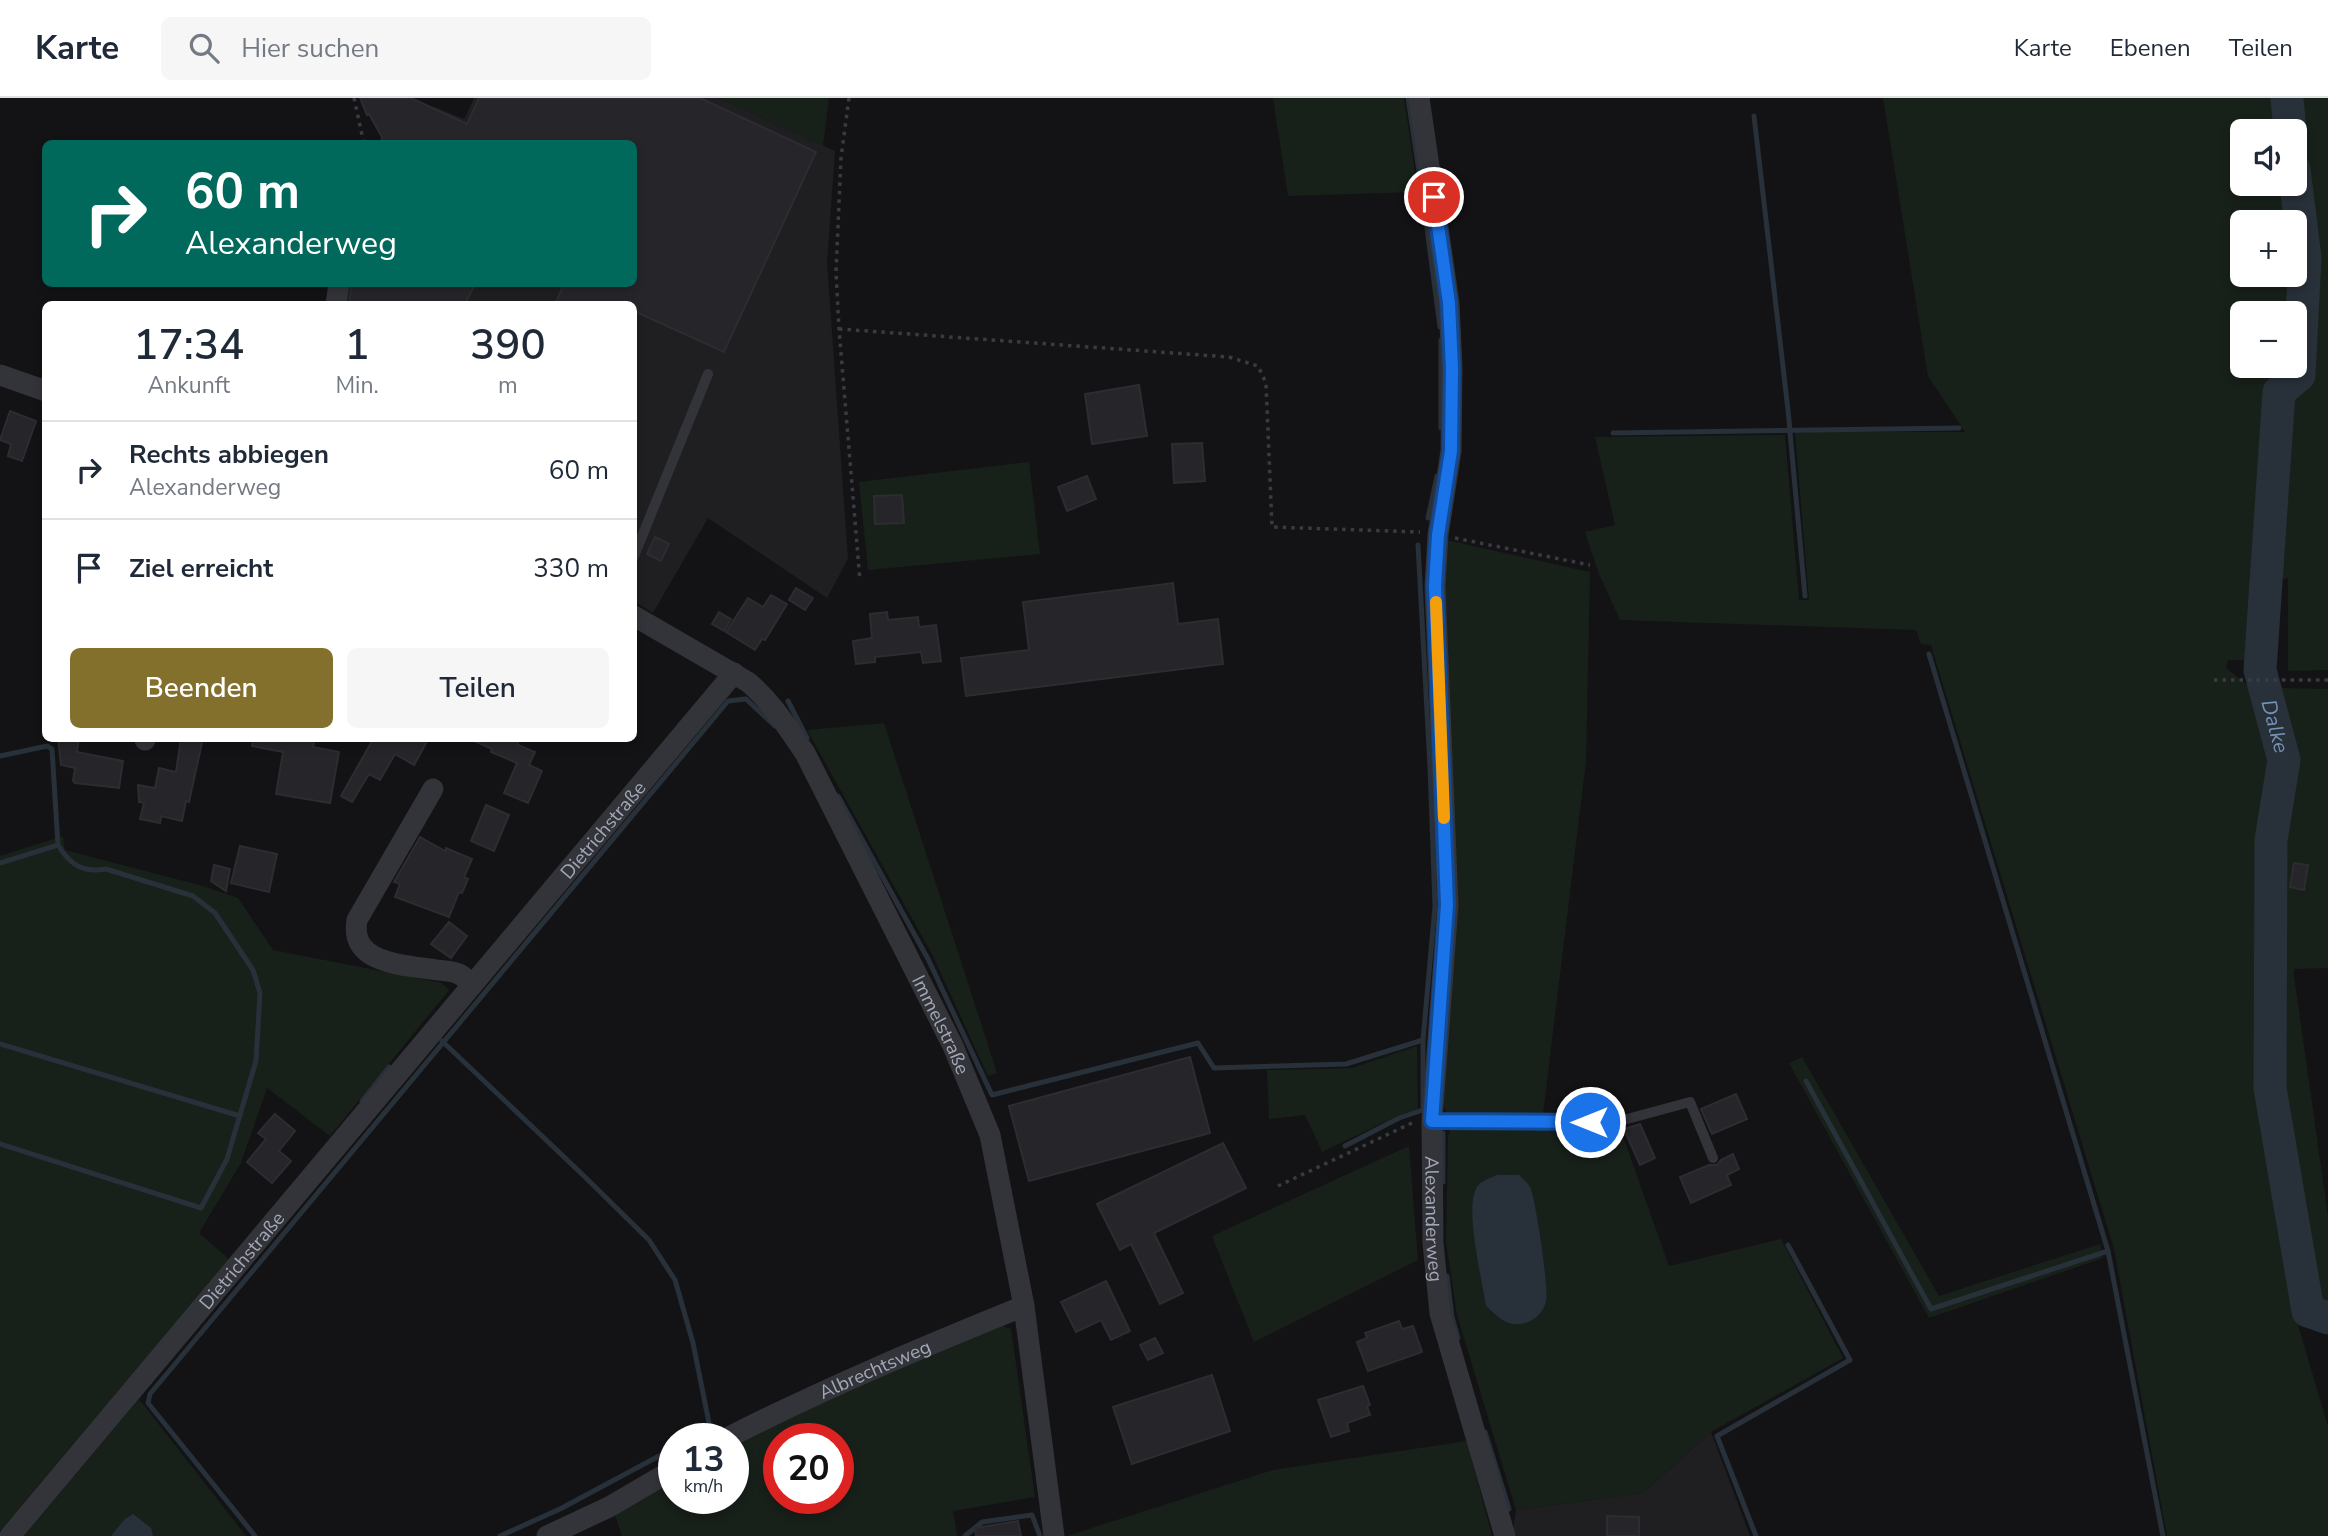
<!DOCTYPE html>
<html lang="de">
<meta charset="utf-8">
<style>
:root{--surface:#fff;--page:#f6f6f7;--text:#1f2937;--muted:#747a83;--line:#e0e1e3;--accent:#84702d}
body{margin:0;font-family:"Nunito Sans",sans-serif;background:var(--page);color:var(--text);height:100vh;display:flex;flex-direction:column;font-size:26px;white-space:nowrap}
*{box-sizing:border-box;margin:0}
p{font-size:23px;color:var(--muted)}
.icon{flex:none;width:38px;height:38px;fill:none;stroke:currentColor;stroke-width:2;stroke-linecap:round;stroke-linejoin:round}
.map{position:relative;flex:1;overflow:hidden}
.drawer{position:absolute;left:42px;top:203px;width:595px;height:441px;display:flex;flex-direction:column;background:var(--surface);border-radius:10px;box-shadow:0 4px 10px #0003}
.drawer>*{flex:none}
.hud{position:absolute;left:42px;top:42px;width:595px;height:147px;border-radius:10px;box-shadow:0 4px 10px #0003;background:#00695c;color:#fff;overflow:hidden}
.buttons{position:absolute;left:2230px;top:21px;display:grid;gap:14px}
.buttons a{display:grid;place-items:center;width:77px;height:77px;border-radius:10px;background:var(--surface);box-shadow:0 4px 10px #0003;font-size:35px}
.speed{position:absolute;left:658px;top:1325px;display:flex;gap:14px;font-size:35px;font-weight:700;text-align:center}
.speed>*{display:grid;place-content:center;width:91px;height:91px;border-radius:50%;background:var(--surface);box-shadow:0 4px 10px #0003;line-height:1}
.speed small{font-size:18px;font-weight:400}
.speed .limit{border:10px solid #d22;background:#fff;color:#111}
.pin{position:absolute;display:grid;place-items:center;width:60px;height:60px;color:#fff;margin:-30px;border:4px solid #fff;border-radius:50%;box-shadow:0 2px 7px #0007}
.me{position:absolute;width:77px;margin:-38px;rotate:270deg;stroke-linejoin:round;filter:drop-shadow(0 0 5px #0008)}
.turn{display:flex;align-items:center;gap:24px;height:147px;padding:0 28px;font-size:32px}
.turn .icon{width:91px;height:91px;stroke-width:2.5}
.turn b{display:block;font-size:49px;line-height:60px}
.eta{display:flex;justify-content:space-evenly;align-items:center;height:119px;text-align:center}
.eta b{font-size:42px;font-weight:600;line-height:49px}
.primary-button{display:flex;gap:14px;margin-top:auto;padding:14px 28px}
.primary-button a{flex:1;height:80px;border-radius:10px;background:var(--accent);color:#fff;font-size:28px;font-weight:600;line-height:80px;text-align:center}
.primary-button a+a{background:var(--page);color:var(--text)}
ul{padding:0;list-style:none}
li{display:flex;align-items:center;gap:21px;height:98px;padding:0 28px;border-top:2px solid var(--line)}
li div{flex:1}
li b{display:block;font-size:26px}
li em{font-style:normal}
header{display:flex;align-items:center;gap:42px;box-sizing:border-box;height:98px;padding:0 35px;background:var(--surface);border-bottom:2px solid var(--line)}
header strong{font-size:33px}
nav{display:flex;gap:38px;margin-inline-start:auto;font-size:24px}
.search{width:490px;height:63px;background:var(--page);display:flex;align-items:center;gap:18px;box-sizing:border-box;padding:0 24px;border-radius:10px;color:var(--muted);font-size:26px}
.map>svg:first-child{display:block}
.built{fill:#1f1f22}
.green{fill:#18201a;fill-rule:evenodd}
.water{fill:#283039}
.lines{fill:none;stroke-linecap:round;stroke-linejoin:round}
.stream{stroke:#283039;stroke-width:5}
.river{stroke:#283039;stroke-width:33}
.building{fill:#262529;stroke:#2d2c31;stroke-width:2}
.path{stroke:#393b41;stroke-width:3.5;stroke-dasharray:3.5 5;stroke-linecap:butt}
.lane{stroke:#33343a;stroke-width:10}
.street{stroke:#33343a;stroke-width:21}
.route-casing{stroke:#114b97;stroke-width:18}
.route{stroke:#1a73e8;stroke-width:12}
.slow{stroke:#f59e0b;stroke-width:12}
.labels{text-anchor:middle;stroke-width:7;stroke-linejoin:round;paint-order:stroke}
.street-label{font-size:19px;fill:#a3a7b6;stroke:#0e0e10}
.water-label{font-size:21px;font-style:italic;fill:#7692b5;stroke:#0e0e10}
</style>
<header>
<strong>Karte</strong>
<div class="search"><svg class="icon" aria-label="search" viewBox="0 0 24 24"><circle cx="10" cy="10" r="6"/><path d="M15 15l6 6"/></svg>Hier suchen</div>
<nav><a>Karte</a><a>Ebenen</a><a>Teilen</a></nav>
</header>
<div class="map">
<svg width="2328" height="1438" viewBox="0 0 2328 1438">
<rect width="100%" height="100%" fill="#131315"/>
<g class="built">
<polygon points="474,0 719,0 835,53 827,164 848,461 827,500 708,420 653,515 634,503 634,206 339,206 343,186 634,186 634,46 418,45 435,9 464,21"/>
<polygon points="1711,1334 1750,1438 1512,1438 1516,1412 1643,1395"/>
</g>
<g class="green">
<polygon points="719,0 829,0 823,48"/>
<polygon points="1273,0 1404,0 1418,94 1288,98"/>
<path d="M1883 0H2328V572L2288 573V480L2276 483 2275 563 2228 562 2226 570 2250 589 2328 591V870L2294 871V878L2328 1118V1236L2298 1227 2328 1328V1438H2167L2114 1151 1931 547 1921 546 1916 532 1620 522 1599 476 1585 434 1615 427 1595 339 1785 337 1799 502H1809L1795 334H1965L1928 278ZM2242 33H2294V86H2242ZM2242 124H2294V177H2242ZM2242 215H2294V268H2242Z"/>
<polygon points="1029,364 1040,456 868,472 859,384"/>
<polygon points="1447,442 1590,474 1586,663 1543,1016 1447,1015 1438,996 1441,489"/>
<polygon points="884,625 997,975 988,978 932,856 807,632"/>
<polygon points="63,738 65,752 203,788 238,800 273,852 442,885 449,892 330,1038 267,990 241,1065 199,1135 229,1161 0,1433 0,758"/>
<polygon points="1417,948 1418,1011 1397,1018 1322,1054 1305,1017 1269,1021 1267,972 1352,970"/>
<polygon points="1802,959 1939,1198 2100,1146 2103,1160 1929,1220 1789,965"/>
<polygon points="1452,1028 1620,1030 1669,1168 1781,1141 1843,1260 1711,1334 1643,1395 1516,1412 1457,1217 1446,1144 1448,1038"/>
<polygon points="1409,1048 1418,1162 1254,1244 1212,1138"/>
<path d="M996 1226 1011 1231 1035 1399 953 1413 957 1438H622L615 1417 674 1379V1400H733V1343ZM779 1340H838V1400H779Z"/>
<polygon points="139,1301 246,1438 24,1438"/>
<polygon points="1467,1343 1492,1438 1067,1438 1273,1372"/>
</g>
<g class="water">
<path d="M1497 1077H1519C1523 1081 1528 1085 1530 1089 1536 1102 1549 1191 1546 1203 1543 1218 1528 1228 1513 1226 1503 1225 1494 1215 1486 1208 1482 1182 1466 1116 1475 1093 1479 1083 1488 1081 1497 1077Z"/>
<polygon points="133,1416 151,1430 153,1438 111,1438 125,1421"/>
</g>
<g class="lines">
<g class="stream">
<polyline points="1408,0 1421,87"/>
<polyline points="1754,18 1788,312 1805,498"/>
<polyline points="1423,100 1440,229"/>
<polyline points="1441,242 1441,330"/>
<polyline points="1613,335 1959,330"/>
<polyline points="1428,420 1437,378"/>
<polyline points="1929,556 2108,1153 2163,1438"/>
<polyline points="788,603 807,640"/>
<path d="M0 658 47 648 52 651 58 747C70 767 83 775 106 771L193 798 215 815 253 872 260 895 256 963 227 1061 201 1110 0 1046"/>
<polyline points="838,698 928,861 992,997 1198,945 1214,970 1346,966 1423,942"/>
<polyline points="0,765 58,747"/>
<polyline points="442,943 584,1078 649,1142 675,1182 693,1245 709,1325 707,1330 691,1340"/>
<polyline points="0,946 240,1018"/>
<polyline points="1806,983 1931,1211 2108,1153"/>
<polyline points="362,1003 389,969"/>
<polyline points="1345,1048 1399,1020 1423,1012 1423,942 1435,808 1430,669 1418,447"/>
<polyline points="1443,1084 1443,1035"/>
<polyline points="1447,1178 1452,1219 1458,1240"/>
<polyline points="1485,1334 1509,1411"/>
<polyline points="255,1438 148,1305 150,1296 728,603 746,601 775,628"/>
<polyline points="500,1438 560,1411 674,1350"/>
<polyline points="965,1438 982,1424 1032,1417 1040,1438"/>
<polyline points="1756,1438 1717,1338 1850,1262 1788,1147"/>
</g>
<g class="river">
<polyline points="2287,0 2290,33"/>
<path id="s1" d="M2294 71 2305 160 2299 277 2279 294 2260 572 2284 662 2271 742 2270 990 2308 1213 2328 1220"/>
</g>
</g>
<g class="building">
<polygon points="360,0 411,0 467,26 479,0 700,0 816,54 724,254 634,213 634,206 555,206 564,186 634,186 634,46 381,46 382,39 369,16 367,17"/>
<polygon points="352,186 475,186 465,206 349,206"/>
<polygon points="1139,287 1147,338 1092,346 1085,296"/>
<polygon points="10,313 36,323 22,363 8,358 11,346 0,342"/>
<polygon points="1202,345 1205,383 1174,385 1172,346"/>
<polygon points="1087,378 1096,401 1067,413 1058,389"/>
<polygon points="902,397 904,425 875,426 874,398"/>
<polygon points="655,439 669,446 661,463 647,456"/>
<polygon points="1173,485 1178,526 1218,521 1223,566 966,598 961,560 1029,552 1023,504"/>
<polygon points="796,490 813,500 805,512 789,502"/>
<polygon points="771,497 787,506 765,542 762,541 755,552 726,534 748,500 763,509"/>
<polygon points="719,514 731,521 724,533 712,526"/>
<polygon points="887,514 888,522 918,519 919,529 936,527 941,563 923,565 921,554 875,559 875,564 856,566 853,543 872,540 870,516"/>
<polygon points="58,640 79,640 77,654 123,663 119,690 75,685 73,683 75,670 61,667"/>
<polygon points="181,640 203,640 189,704 186,703 182,723 161,718 160,725 140,721 144,705 139,704 138,687 155,690 159,670 176,674"/>
<polygon points="253,640 315,640 313,649 339,654 330,705 276,696 283,654 252,648"/>
<polygon points="367,640 429,640 414,667 395,656 380,682 369,676 352,704 341,698 372,643"/>
<polygon points="468,640 517,640 518,647 535,654 529,667 542,673 528,705 504,695 517,665 491,654 492,651"/>
<polygon points="486,707 509,717 494,753 471,743"/>
<polygon points="420,739 445,753 446,750 472,761 464,779 468,781 462,795 459,794 449,819 395,799 400,786 394,784"/>
<polygon points="240,748 277,756 269,794 231,785"/>
<polygon points="2294,765 2308,767 2304,792 2290,789"/>
<polygon points="214,767 230,771 226,793 211,783"/>
<polygon points="449,824 467,838 451,860 431,846"/>
<polygon points="1190,959 1210,1035 1029,1083 1009,1008"/>
<polygon points="1736,996 1747,1021 1712,1036 1701,1011"/>
<polygon points="275,1016 295,1033 279,1053 291,1063 272,1085 247,1064 266,1041 258,1035"/>
<polygon points="1640,1026 1655,1060 1640,1067 1624,1031"/>
<polygon points="1223,1045 1246,1090 1154,1135 1183,1195 1160,1206 1131,1146 1120,1152 1097,1106"/>
<polygon points="1733,1056 1739,1071 1727,1077 1731,1087 1691,1105 1680,1079 1709,1067 1717,1067 1721,1062"/>
<polygon points="1106,1183 1130,1233 1111,1242 1101,1222 1076,1234 1061,1204"/>
<polygon points="1399,1223 1402,1231 1413,1228 1422,1254 1368,1273 1357,1244 1367,1240 1365,1235"/>
<polygon points="1155,1240 1163,1255 1148,1262 1140,1247"/>
<polygon points="1212,1277 1230,1333 1132,1366 1113,1309"/>
<polygon points="1363,1288 1370,1307 1367,1308 1370,1317 1347,1325 1349,1333 1331,1339 1318,1302"/>
<polygon points="1607,1418 1639,1419 1639,1438 1607,1438"/>
<polygon points="1018,1423 1021,1438 976,1438 975,1430"/>
</g>
<g class="lines">
<g class="path">
<polyline points="354,0 364,46"/>
<polyline points="849,0 841,60 836,174 839,231 860,483"/>
<polyline points="839,231 1229,259 1258,268 1266,285 1272,429 1420,434"/>
<polyline points="1455,440 1590,467"/>
<polyline points="2214,582 2328,582"/>
<polyline points="1278,1088 1412,1025"/>
</g>
<g class="lane">
<polyline points="634,458 708,276"/>
<polyline points="1432,1022 1616,1024 1690,1004 1713,1060"/>
</g>
<g class="street">
<path id="s2" d="M1419 0 1449 205 1452 270 1451 353 1438 437 1435 488 1448 807 1432 1022 1433 1145 1440 1215 1505 1438"/>
<polyline points="336,206 339,186"/>
<polyline points="0,277 46,293"/>
<path id="s3" d="M634 518 748 584C772 604 787 629 805 655L953 948 990 1037 1024 1208 1054 1438"/>
<polyline points="145,642 145,640"/>
<path d="M433 691 357 822C349 867 406 867 437 872 444 873 453 873 459 876 463 878 468 883 472 886"/>
<path id="s4" d="M727 1340C823 1291 923 1249 1024 1208"/>
<path id="s5" d="M10 1438 734 575"/>
<polyline points="547,1438 609,1409 674,1371"/>
</g>
</g>
<g class="lines">
<g class="route-casing">
<polyline id="route" points="1434,99 1449,205 1452,270 1451,353 1438,437 1435,488 1447,807 1432,1023 1590,1024"/>
</g>
<use href="#route" class="route"/>
<polyline class="slow" points="1436,504 1444,720"/>
</g>
<g class="labels">
<g class="street-label">
<text dy="7" stroke="none"><textPath href="#s5" startOffset="922">Dietrichstraße</textPath></text>
<text dy="7" stroke="none"><textPath href="#s3" startOffset="527">Immelstraße</textPath></text>
<text dy="7" stroke="none"><textPath href="#s2" startOffset="1125">Alexanderweg</textPath></text>
<text dy="7" stroke="none"><textPath href="#s5" startOffset="360">Dietrichstraße</textPath></text>
<text dy="7" stroke="none"><textPath href="#s4" startOffset="163">Albrechtsweg</textPath></text>
</g>
<g class="water-label">
<text dy="7" stroke="none"><textPath href="#s1" startOffset="570">Dalke</textPath></text>
</g>
</g>
</svg>
<div class="buttons">
<a><svg class="icon" aria-label="sound" viewBox="0 0 24 24"><path d="M4 9h4l5-4v14l-5-4H4zM17 9q2 3 0 6"/></svg></a>
<a>+</a>
<a>−</a>
</div>
<div class="speed"><div>13<small>km/h</small></div><div class="limit">20</div></div>
<div class="pin" style="left:1434px;top:99px;background:#d93025"><svg class="icon" aria-label="arrive" viewBox="0 0 24 24"><path d="M6 21V4h12l-3 4 3 4H6"/></svg></div>
<svg class="me" style="left:1590px;top:1024px" viewBox="-20 -20 40 40"><circle r="17" fill="#1a73e8" stroke="#fff" stroke-width="3"/><path d="M0-11L8 9 0 5-8 9z" fill="#fff"/></svg>
<div class="hud">
<div class="turn"><svg class="icon" aria-label="right" viewBox="0 0 24 24"><path d="M7 20v-9h11M14 6l5 5-5 5"/></svg><div><b>60 m</b>Alexanderweg</div></div>
</div>
<section class="drawer">
<div class="eta">
<div><b>17:34</b><p>Ankunft</p></div>
<div><b>1</b><p>Min.</p></div>
<div><b>390</b><p>m</p></div>
</div>
<ul>
<li><svg class="icon" aria-label="right" viewBox="0 0 24 24"><path d="M7 20v-9h11M14 6l5 5-5 5"/></svg><div><b>Rechts abbiegen</b><p>Alexanderweg</p></div><em>60 m</em></li>
<li><svg class="icon" aria-label="arrive" viewBox="0 0 24 24"><path d="M6 21V4h12l-3 4 3 4H6"/></svg><div><b>Ziel erreicht</b></div><em>330 m</em></li>
</ul>
<div class="primary-button"><a>Beenden</a><a>Teilen</a></div>
</section>
</div>
